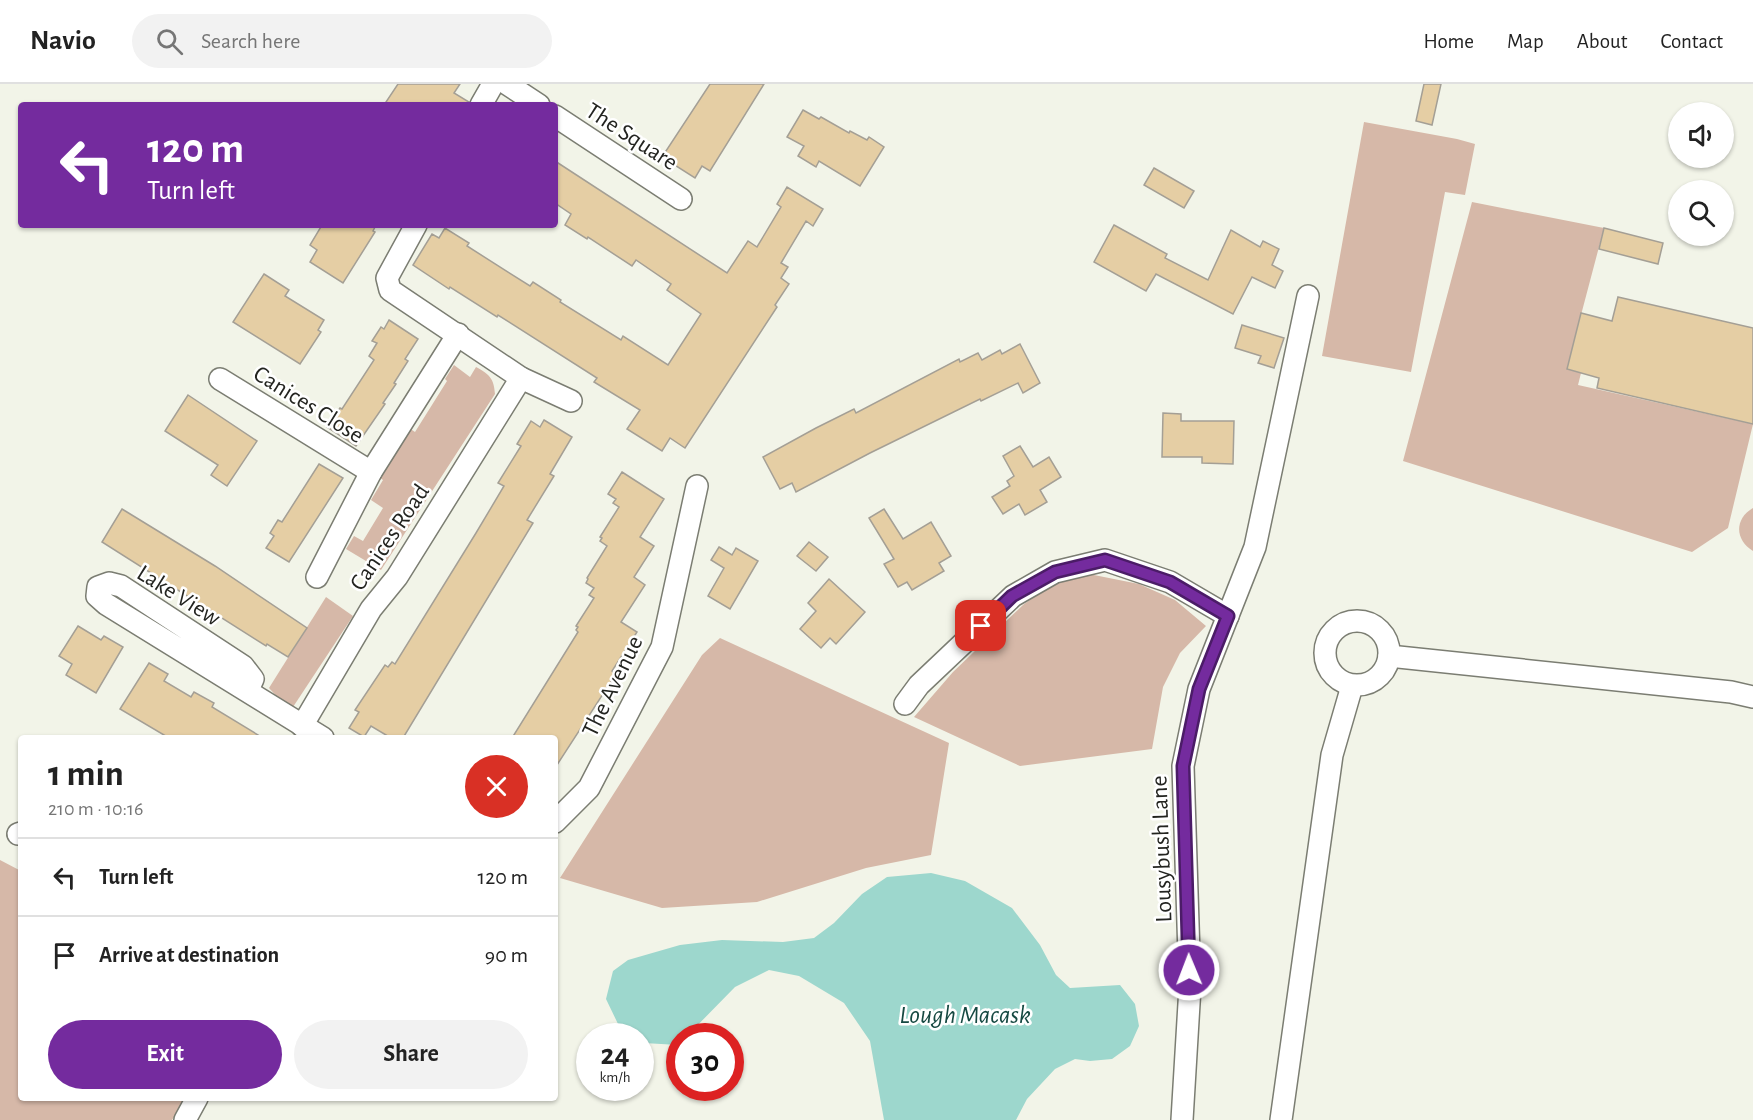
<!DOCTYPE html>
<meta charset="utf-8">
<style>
:root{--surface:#fff;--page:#f2f2f2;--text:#222;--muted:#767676;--line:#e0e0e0;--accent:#742b9e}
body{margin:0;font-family:"Alegreya Sans",sans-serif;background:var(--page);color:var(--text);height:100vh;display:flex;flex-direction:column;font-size:22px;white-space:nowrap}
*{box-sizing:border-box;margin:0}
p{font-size:20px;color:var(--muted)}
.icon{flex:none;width:33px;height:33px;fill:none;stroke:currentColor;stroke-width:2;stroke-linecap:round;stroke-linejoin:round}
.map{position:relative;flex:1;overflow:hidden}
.panel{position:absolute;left:18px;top:651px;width:540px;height:366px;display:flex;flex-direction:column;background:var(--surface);border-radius:6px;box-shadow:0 2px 4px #0004}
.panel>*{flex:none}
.top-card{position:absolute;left:18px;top:18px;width:540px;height:126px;border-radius:6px;box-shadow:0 2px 4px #0004;background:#742b9e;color:#fff;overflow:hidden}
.buttons{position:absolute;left:1668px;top:18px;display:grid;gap:12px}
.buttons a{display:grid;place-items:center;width:66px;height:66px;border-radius:50%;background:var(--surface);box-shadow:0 2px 4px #0004;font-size:30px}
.speed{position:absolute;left:576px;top:939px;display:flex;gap:12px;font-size:30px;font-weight:700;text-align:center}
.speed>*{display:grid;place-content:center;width:78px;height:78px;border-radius:50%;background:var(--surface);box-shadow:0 2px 4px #0004;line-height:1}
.speed small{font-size:15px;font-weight:400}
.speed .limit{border:9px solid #d22;background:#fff;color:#111}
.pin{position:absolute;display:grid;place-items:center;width:51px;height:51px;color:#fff;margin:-26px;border-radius:12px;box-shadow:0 3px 9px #0006}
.me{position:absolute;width:66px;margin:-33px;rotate:359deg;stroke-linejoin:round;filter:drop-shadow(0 0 4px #0008)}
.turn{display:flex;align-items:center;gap:21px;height:126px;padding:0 30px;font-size:27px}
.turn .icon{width:78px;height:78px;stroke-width:2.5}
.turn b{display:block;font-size:42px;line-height:51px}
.round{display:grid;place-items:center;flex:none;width:63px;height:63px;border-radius:32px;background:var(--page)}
.summary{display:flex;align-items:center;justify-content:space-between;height:102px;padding:0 30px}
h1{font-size:36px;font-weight:700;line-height:45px}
.action{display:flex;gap:12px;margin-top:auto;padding:12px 30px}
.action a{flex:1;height:69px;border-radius:36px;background:var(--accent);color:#fff;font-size:24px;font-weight:700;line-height:69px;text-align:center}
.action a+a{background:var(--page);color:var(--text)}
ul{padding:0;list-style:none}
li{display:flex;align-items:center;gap:18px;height:78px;padding:0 30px;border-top:2px solid var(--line)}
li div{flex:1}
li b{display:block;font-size:22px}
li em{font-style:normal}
header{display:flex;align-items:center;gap:36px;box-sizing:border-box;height:84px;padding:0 30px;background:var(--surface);border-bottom:2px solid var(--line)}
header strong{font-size:28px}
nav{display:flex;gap:33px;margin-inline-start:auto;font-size:21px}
.search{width:420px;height:54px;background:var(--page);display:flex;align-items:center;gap:15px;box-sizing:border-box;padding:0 21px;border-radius:33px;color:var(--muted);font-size:22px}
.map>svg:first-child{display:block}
.green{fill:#d6b8a8}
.water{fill:#9dd7cd}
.building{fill:#e5cea4;stroke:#a49f95;stroke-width:1.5}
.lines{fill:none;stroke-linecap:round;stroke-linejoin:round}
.minor-casing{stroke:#7b7d72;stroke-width:24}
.minor{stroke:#fff;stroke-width:21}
.route-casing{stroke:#4b1c67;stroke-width:15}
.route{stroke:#742b9e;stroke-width:10}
.labels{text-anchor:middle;stroke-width:5;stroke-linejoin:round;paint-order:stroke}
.street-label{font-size:24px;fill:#232420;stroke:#fff}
.water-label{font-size:26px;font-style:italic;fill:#164942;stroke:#fff}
</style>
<header>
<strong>Navio</strong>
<div class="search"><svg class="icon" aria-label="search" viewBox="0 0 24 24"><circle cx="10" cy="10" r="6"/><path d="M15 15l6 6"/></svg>Search here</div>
<nav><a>Home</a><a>Map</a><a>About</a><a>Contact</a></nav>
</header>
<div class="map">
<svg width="1753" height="1036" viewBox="0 0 1753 1036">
<rect width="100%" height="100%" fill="#f2f4e8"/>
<g class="green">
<polygon points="1364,38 1457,55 1475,60 1465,111 1445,108 1411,288 1322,272"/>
<polygon points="1472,118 1604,144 1567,284 1581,289 1578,301 1753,340 1728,444 1692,468 1403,377"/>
<path d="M454 281 470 293 476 283C489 290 494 294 495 310L381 486 346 465 354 452 363 457 383 424 371 416 383 396 379 393 409 344 415 348 447 297 445 295Z"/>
<path d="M1753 424V467C1735 456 1734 435 1753 424Z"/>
<polygon points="1089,490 1139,500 1175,516 1206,542 1180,569 1163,603 1152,665 1020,682 914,633 953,588 1024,520 1058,497"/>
<polygon points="326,513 353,532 293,623 280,616 269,604"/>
<polygon points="720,554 949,659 931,771 866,784 757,818 662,824 560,794 702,571"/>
<polygon points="0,776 21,787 21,1014 187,1014 172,1036 0,1036"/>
</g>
<polygon class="water" points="931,789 965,797 1012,824 1040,861 1056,891 1070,904 1120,901 1135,920 1139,942 1130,962 1112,975 1090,977 1075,975 1055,985 1027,1015 1016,1036 884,1036 870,957 844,919 799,892 769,886 735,903 687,952 680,952 678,961 644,959 641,957 640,952 634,952 619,942 606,915 613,887 628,876 680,861 722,856 783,858 814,854 834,839 862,810 887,793"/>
<g class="building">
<polygon points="398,0 460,0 454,9 469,18 468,21 384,21"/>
<polygon points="710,0 764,0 710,87 702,82 695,94 662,73"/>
<polygon points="1424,0 1441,0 1432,41 1416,37"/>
<polygon points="803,26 819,35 821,33 849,49 850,47 867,56 869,53 884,63 860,102 819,77 816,83 798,72 804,62 787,53"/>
<polygon points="555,77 727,189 748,157 757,163 781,123 777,120 787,103 823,125 813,142 806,137 781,179 788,183 781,194 789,200 775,221 777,223 685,364 670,354 662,367 627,345 640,326 594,298 597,294 498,231 497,233 450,203 449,205 413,181 432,150 439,154 445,144 469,159 467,162 530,202 533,198 561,216 560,218 621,256 623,252 668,281 701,230 667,206 671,200 636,176 632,182 588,153 587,155 565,141 571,130 555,119"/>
<polygon points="1154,84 1194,107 1184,124 1144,101"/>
<polygon points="322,141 376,141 373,147 375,148 343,199 310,178 317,166 310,161"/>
<polygon points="1114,141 1167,170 1165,174 1208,196 1231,146 1260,163 1263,157 1279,165 1272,181 1283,187 1275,204 1252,193 1233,230 1156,190 1146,207 1094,178"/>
<polygon points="1604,144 1663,159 1658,180 1599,165"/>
<polygon points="264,190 289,206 285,212 324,236 318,246 321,248 300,280 233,238"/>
<polygon points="1618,213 1753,244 1753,340 1597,304 1599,294 1567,285 1581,229 1612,237"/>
<polygon points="389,236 418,255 405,275 408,277 394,299 396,300 383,319 385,320 356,362 327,343 340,324 342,325 374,276 369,272 377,259 372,257 381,243 384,245"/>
<polygon points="1242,241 1284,254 1274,284 1258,279 1261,272 1235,264"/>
<polygon points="1020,260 1040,299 1023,309 1018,299 981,317 980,315 870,369 796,408 792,399 780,405 763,373 816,344 854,325 856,329 959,275 960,278 978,269 982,276 1000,266 1002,270"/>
<polygon points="188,311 257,357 227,402 211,391 218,381 165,347"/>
<polygon points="1163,329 1181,330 1181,337 1234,337 1233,380 1202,379 1202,373 1162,373"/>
<polygon points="544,336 572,353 550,390 554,392 527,436 533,439 403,654 391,654 371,642 364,653 349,644 359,628 355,626 385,581 388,583 392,578 395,580 476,449 504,402 498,399 521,362 517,360 531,337 540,343"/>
<polygon points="1020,362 1033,383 1049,373 1061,393 1040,406 1047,418 1025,431 1019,420 1003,430 992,413 1010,402 1007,397 1014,392 1003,372"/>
<polygon points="319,380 343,394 289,478 266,464 274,452 270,449 278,436 282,438"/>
<polygon points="622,388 664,415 640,453 654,462 634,493 645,501 621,538 637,548 612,587 616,590 555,684 555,654 512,654 578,548 576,546 578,543 576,542 594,514 589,511 594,504 586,499 588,495 587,494 607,462 600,457 602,454 600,453 619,423 613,419 616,415 608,410"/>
<polygon points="122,425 215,482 307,544 288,573 267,560 266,562 102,458"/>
<polygon points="884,425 903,455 931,438 951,472 939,479 944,487 912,506 907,498 898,503 884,480 894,475 869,434"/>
<polygon points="809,458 828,473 816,487 797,472"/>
<polygon points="719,463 732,471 736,464 758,477 730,525 708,512 724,484 711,476"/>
<polygon points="829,495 865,528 836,560 830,554 821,564 800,545 816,527 808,519"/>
<polygon points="78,542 101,556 104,552 123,563 96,609 66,591 72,580 59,572"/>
<polygon points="149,579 168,590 164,597 191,613 194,608 214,619 212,623 263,654 169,654 120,625"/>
</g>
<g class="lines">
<g class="minor-casing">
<g id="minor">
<polyline points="507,0 539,21"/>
<polyline points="481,21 493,0"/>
<polyline points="555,32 681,115"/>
<polyline points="416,141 387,194 390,206 521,294 571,317"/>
<polyline points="220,295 371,388"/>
<polyline points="317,493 371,388 458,250"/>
<circle cx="1357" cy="569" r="32"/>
<polyline points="1389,572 1731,608 1753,613"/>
<polyline points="248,606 253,595 243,582 121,502 109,499 98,503 97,512 106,520 323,654"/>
<polyline points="905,620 919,601 1013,512 1055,488 1105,476 1170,498 1228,532"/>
<polyline points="302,642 371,525 397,493 521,294"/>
<polyline points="555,738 589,704 662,563 697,402"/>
<polyline points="18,750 21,749"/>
<polyline points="185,1036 197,1014"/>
<polyline points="1182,1036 1190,903 1183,682 1199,605 1255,463 1308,212"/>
<polyline points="1281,1036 1332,671 1352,602"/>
</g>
</g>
<use href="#minor" class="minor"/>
</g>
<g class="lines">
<g class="route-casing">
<polyline id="route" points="981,542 1012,512 1055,488 1105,476 1170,498 1228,532 1199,605 1183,682 1189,886"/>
</g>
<use href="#route" class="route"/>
</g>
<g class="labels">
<g class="street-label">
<text transform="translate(632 52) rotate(33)" y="8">The Square</text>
<text transform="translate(309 320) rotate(32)" y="8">Canices Close</text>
<text transform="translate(389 453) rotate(-56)" y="8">Canices Road</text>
<text transform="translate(179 511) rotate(32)" y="8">Lake View</text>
<text transform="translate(612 602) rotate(-64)" y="8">The Avenue</text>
<text transform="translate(1161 765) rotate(-92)" y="8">Lousybush Lane</text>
</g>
<g class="water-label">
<text x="965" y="939">Lough Macask</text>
</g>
</g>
</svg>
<div class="buttons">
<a><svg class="icon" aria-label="sound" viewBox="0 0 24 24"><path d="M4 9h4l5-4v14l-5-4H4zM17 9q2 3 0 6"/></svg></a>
<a><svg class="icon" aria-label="search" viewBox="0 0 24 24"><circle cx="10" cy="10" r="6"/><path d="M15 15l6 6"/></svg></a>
</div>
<div class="speed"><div>24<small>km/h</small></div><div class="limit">30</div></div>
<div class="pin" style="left:981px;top:542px;background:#d93025"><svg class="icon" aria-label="arrive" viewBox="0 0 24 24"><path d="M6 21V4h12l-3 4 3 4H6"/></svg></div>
<svg class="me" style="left:1189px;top:886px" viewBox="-20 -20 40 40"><circle r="17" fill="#742b9e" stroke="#fff" stroke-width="3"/><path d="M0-11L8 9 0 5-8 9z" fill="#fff"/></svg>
<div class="top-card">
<div class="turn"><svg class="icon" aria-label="left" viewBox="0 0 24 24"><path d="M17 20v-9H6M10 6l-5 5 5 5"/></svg><div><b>120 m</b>Turn left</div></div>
</div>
<section class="panel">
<div class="summary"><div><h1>1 min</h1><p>210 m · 10:16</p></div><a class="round" style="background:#d93025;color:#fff"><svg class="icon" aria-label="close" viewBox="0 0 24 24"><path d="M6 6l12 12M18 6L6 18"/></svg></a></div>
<ul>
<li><svg class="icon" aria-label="left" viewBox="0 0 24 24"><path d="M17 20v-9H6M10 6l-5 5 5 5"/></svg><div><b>Turn left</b></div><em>120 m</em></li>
<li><svg class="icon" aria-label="arrive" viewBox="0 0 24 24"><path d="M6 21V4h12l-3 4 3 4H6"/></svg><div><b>Arrive at destination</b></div><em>90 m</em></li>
</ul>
<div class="action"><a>Exit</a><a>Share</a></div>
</section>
</div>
